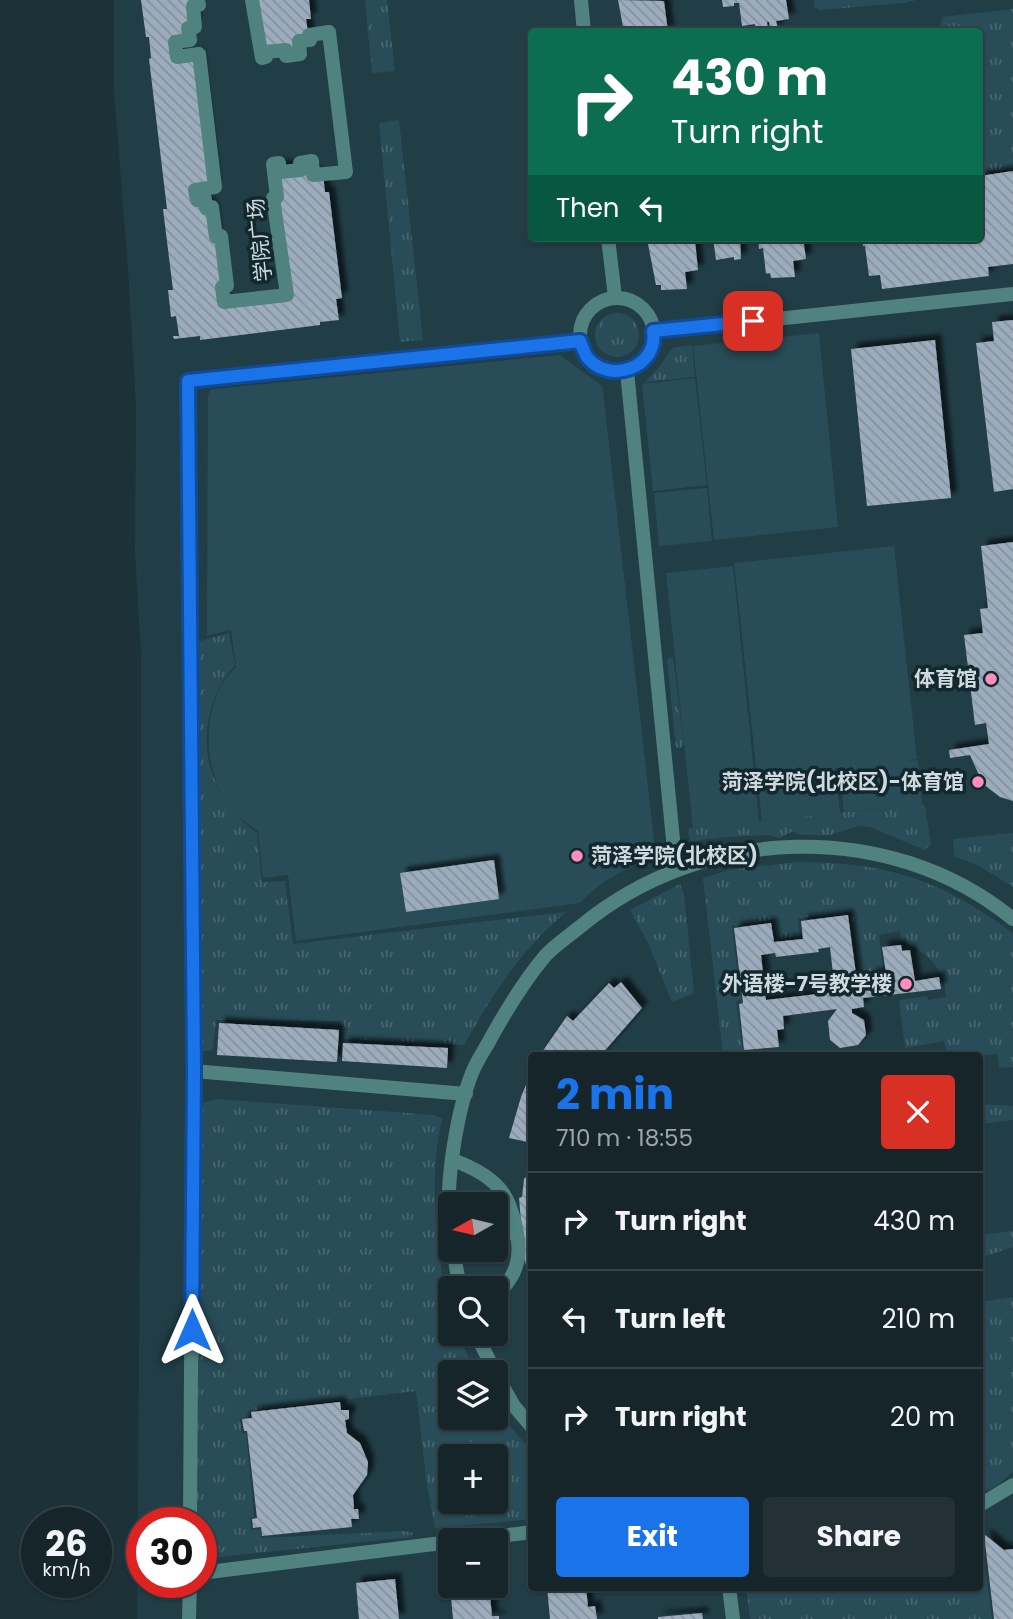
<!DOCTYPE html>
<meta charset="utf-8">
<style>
:root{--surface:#16252a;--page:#233136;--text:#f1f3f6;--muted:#9ea5a8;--line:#354247;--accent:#1a73e8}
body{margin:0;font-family:Poppins,"Noto Sans SC",sans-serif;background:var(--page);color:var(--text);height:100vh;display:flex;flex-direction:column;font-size:26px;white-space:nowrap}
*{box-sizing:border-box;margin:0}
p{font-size:23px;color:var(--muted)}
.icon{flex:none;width:38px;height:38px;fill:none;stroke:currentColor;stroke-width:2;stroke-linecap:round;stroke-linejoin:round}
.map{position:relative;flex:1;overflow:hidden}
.drawer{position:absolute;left:528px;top:1052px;width:455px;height:539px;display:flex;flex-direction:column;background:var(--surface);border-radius:7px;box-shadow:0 2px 5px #0004,0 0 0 2px var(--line)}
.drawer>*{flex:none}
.guide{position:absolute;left:528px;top:28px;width:455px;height:214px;border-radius:7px;box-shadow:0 2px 5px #0004,0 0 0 2px var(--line);background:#0b6e4f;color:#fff;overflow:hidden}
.needle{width:46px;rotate:262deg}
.buttons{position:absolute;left:438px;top:1192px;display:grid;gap:14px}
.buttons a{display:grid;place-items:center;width:70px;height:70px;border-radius:7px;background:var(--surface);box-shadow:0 2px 5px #0004,0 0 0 2px var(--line);font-size:35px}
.speed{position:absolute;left:21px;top:1507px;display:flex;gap:14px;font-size:35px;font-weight:700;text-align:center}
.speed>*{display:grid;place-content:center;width:91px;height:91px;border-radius:50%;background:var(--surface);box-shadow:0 2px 5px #0004,0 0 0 2px var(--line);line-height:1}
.speed small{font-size:18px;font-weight:400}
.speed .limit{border:10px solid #d22;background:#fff;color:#111}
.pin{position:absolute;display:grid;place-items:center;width:60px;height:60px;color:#fff;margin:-30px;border-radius:14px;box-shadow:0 4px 10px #0006}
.me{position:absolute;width:77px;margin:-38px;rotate:0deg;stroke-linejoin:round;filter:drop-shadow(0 0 5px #0008)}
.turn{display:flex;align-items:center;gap:24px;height:147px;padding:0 28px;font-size:32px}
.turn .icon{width:91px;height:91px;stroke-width:2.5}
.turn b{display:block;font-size:49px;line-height:60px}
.then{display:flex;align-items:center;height:66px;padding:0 28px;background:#0003;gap:14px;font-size:26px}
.round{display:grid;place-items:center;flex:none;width:74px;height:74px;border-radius:7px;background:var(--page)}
.summary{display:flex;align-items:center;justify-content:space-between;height:119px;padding:0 28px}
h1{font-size:42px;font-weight:700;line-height:52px;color:var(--accent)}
.primary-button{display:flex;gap:14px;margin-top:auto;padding:14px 28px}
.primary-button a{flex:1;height:80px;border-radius:7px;background:var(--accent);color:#fff;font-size:28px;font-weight:700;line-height:80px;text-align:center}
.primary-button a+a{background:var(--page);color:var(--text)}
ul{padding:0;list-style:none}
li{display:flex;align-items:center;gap:21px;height:98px;padding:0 28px;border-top:2px solid var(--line)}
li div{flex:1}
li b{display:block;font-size:26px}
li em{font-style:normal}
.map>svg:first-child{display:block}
.built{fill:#213d46;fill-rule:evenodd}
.grass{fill:url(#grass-tufts);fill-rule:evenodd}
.pitch{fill:#294d58}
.building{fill:url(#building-back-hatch);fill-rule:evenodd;filter:url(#shadow)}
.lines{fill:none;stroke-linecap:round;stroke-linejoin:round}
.street{stroke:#508280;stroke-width:14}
.route-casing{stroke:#114b97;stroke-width:18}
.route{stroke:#1a73e8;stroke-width:12}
.poi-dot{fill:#fd8ebe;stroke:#13272e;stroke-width:2.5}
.labels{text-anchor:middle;stroke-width:7;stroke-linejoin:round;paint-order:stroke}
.street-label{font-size:21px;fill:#cedade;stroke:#13272e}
.poi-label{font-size:21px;font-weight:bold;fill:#cedade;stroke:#13272e;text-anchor:end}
</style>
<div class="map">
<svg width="1013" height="1619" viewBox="0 0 1013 1619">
<defs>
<pattern id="grass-tufts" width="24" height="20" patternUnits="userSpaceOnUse" patternTransform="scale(1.75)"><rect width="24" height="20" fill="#294d58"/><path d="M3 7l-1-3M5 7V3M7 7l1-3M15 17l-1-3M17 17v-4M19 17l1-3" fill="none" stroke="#476670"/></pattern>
<pattern id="building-back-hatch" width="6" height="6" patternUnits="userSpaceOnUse" patternTransform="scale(1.75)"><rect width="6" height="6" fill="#9cacbc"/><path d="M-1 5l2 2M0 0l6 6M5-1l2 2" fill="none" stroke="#84919e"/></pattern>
<filter id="shadow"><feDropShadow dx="6" dy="-6" stdDeviation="2" flood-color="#0009"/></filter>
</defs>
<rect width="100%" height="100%" fill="#1d3138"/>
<path class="built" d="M114 0H1013V1619H137L141 1083V657L135 551 136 406 128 270 114 91ZM532 32H980V238H532ZM532 1055H980V1587H532ZM450 1204H495V1250H450ZM450 1288H495V1334H450ZM450 1372H495V1418H450ZM450 1456H495V1502H450ZM142 1522H201V1582H142ZM450 1540H495V1586H450Z"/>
<g class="grass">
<polygon points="365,0 387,0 395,71 372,73"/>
<polygon points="814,0 916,0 905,3 819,10 814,7"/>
<polygon points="1013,9 1013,169 980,172 980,32 939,31 942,17"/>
<polygon points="399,120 423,340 400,342 379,123"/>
<circle cx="617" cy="335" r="22"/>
<polygon points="692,345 695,377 645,382 660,366 672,348"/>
<path d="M229 633 235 665C189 718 201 793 257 833L262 882 285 881 293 944 566 912C518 953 495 991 464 1045L344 1039 341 1021 216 1020 213 1050 198 1052 197 642Z"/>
<polygon points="673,657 684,744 681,748 676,748 667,659"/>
<polygon points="922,804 925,806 931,845 925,850 870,827 858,826 830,835 799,835 793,831 780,838 767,835 728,837 691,841 688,834 689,828 692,828"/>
<polygon points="1013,833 1013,887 981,867 954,856 953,839"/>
<path d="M796 862C886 862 940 879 1013 933V1067L999 1068 997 1054 980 1056 947 1055 944 1041 905 1048 899 1000 927 996 928 1000 946 997C945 967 926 952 901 940L900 931 879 935 883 971 868 972 870 986 861 987 851 912 798 918 800 937 777 939 773 920 732 926 741 1000 736 1001 743 1053 780 1052V1055H723L703 878 729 870Z"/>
<polygon points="680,884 684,894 694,993 672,1002 649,945 630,910"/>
<path d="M217 1099 434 1115 442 1119C430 1171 435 1222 442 1275 445 1295 450 1313 450 1334H457L476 1372H450V1418H495V1403L510 1426 532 1452V1519L435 1528 427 1485 416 1391 250 1411V1417L240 1419 242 1433H246L254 1517 250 1518 251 1530 260 1529 261 1538 405 1531 413 1533 411 1537 208 1558 201 1554V1522H197L199 1111 203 1103ZM450 1456H495V1502H450Z"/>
<polygon points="980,1104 1013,1106 1013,1120 980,1124"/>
<polygon points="1013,1231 1013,1247 980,1258 980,1235"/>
<polygon points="1013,1297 1013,1472 995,1487 980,1493 980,1302"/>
<polygon points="980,1527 992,1619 750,1619 746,1587 980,1587"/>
</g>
<g class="pitch">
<polygon points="819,333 838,527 714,540 693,346"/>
<path d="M560 355 602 386 603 391 656 857C627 867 601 880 580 903L296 941 288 875 263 878 258 831C250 825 240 819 233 811 206 779 201 725 220 688 224 680 231 673 236 666L231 630 207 636 208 396 210 390 214 389Z"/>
<polygon points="695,378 707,485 653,491 642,384"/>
<polygon points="707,488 712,541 659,546 654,493"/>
<polygon points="894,546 917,759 904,761 918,760 922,804 844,812 839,768 835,768 840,813 762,821 734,563"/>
<polygon points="733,566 759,821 693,828 666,573"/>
</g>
<g class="building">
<polygon points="141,0 197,0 194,26 176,58 198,55 214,187 194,189 212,208 224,305 289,297 274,164 323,175 325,192 329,192 342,298 336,299 339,320 320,322 320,325 200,340 200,336 174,339 173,336 179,336 176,316 171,317 168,290 173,290 163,209 167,209 149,59 151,58 149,37 146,37"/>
<polygon points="254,0 309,0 311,19 306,19 309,39 299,53 265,51"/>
<polygon points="618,0 664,1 668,32 624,32"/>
<polygon points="722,0 786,0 789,19 776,21 778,29 770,30 769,22 767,22 768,31 756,32 755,24 742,26 739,3 734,3 734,6 723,7"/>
<polygon points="1013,171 1013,264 988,267 989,276 882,289 880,275 869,276 865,246 863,246 862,238 980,238 980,176"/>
<polygon points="651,238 703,238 695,241 698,270 685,272 687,289 661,290 661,285 656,285 648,244 651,243"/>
<polygon points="713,238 740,238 741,259 734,260 734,257 716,260"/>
<polygon points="758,238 803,238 806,259 793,261 795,277 771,278 770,273 766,274 763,248 759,249"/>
<polygon points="1013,320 1013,489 994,492 976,343 994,341 992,322"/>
<polygon points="935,340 951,498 867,506 851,349"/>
<polygon points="1013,542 1013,801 1000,797 983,784 970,755 950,758 949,750 989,744 986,723 975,725 964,635 983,633 980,609 988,608 981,546"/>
<polygon points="494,860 499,899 406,912 400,873"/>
<path d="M848 915 858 989 872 987 870 974 886 973 882 947 901 945 902 951 910 950 915 981 939 977 941 989 863 998 864 1007 852 1009V1013L864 1020 866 1035 858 1045 840 1048 830 1040 828 1021 837 1009 783 1016 784 1029 777 1030 779 1047 744 1050 739 1004 743 1003 734 928 771 923 774 942 803 939 801 921ZM830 947 835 992 766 1000 761 955 775 953 776 957 819 952 818 949Z"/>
<polygon points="621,982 642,1008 601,1055 540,1055 567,1016 573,1021 609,983 614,988"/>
<polygon points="219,1023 339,1030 337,1062 217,1055"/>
<polygon points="343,1043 448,1048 447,1068 342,1061"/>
<polygon points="532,1070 532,1143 509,1138 521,1097"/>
<polygon points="532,1170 532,1274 529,1275 524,1258 519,1198 522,1197 524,1179"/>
<polygon points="340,1402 341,1410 349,1410 349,1419 345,1420 347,1433 360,1443 368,1462 367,1475 353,1495 354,1509 358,1509 359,1519 351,1519 352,1527 262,1536 261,1527 253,1528 252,1519 257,1518 247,1431 244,1431 242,1419 252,1418 251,1412"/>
<polygon points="984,1534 1004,1550 1013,1549 1013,1619 994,1619"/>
<polygon points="395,1579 399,1619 359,1619 356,1583"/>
<polygon points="450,1586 489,1586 492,1616 499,1616 499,1619 453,1619"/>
<polygon points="547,1587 586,1587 588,1607 595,1606 597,1619 550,1619"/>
<polygon points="702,1613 703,1619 658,1619 658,1617"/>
</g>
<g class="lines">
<g class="street">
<polyline points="198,0 199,5 193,6 195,27 188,28 190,40 175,42 177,57 199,54 215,187 195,190 197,200 205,199 206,208 212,207 216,237 221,236 227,286 222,287 224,302 287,295 273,198 277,197 273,164 279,163 280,172 301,170 300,163 312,161 313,175 346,172 329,32 309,35 310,40 299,41 300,54 286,56 286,50 265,52 266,57 262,58 252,0"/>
<polyline points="581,0 584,32"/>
<polyline points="608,238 615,297"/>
<circle cx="617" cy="335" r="37"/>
<polyline points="654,332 1013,294"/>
<polyline points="627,371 676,870"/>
<polyline points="466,1094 193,1071 188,381 580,341"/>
<path d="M453 1160C469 1166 487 1174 499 1188 513 1203 523 1246 516 1266 513 1277 503 1289 495 1297"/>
<path d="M450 1219C445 1182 458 1108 472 1073 477 1060 486 1048 492 1036 507 1009 525 980 545 956 555 945 570 935 581 926 703 825 889 818 1013 919"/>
<polyline points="495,1235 516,1232"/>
<polyline points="453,1250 460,1288"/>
<polyline points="476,1334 495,1372"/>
<polyline points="495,1373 514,1406 532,1427"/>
<polyline points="980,1505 1013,1485"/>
<polyline points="190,1522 193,1071"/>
<polyline points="467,1540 532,1532"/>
<polyline points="201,1573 450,1542"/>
<polyline points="729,1587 733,1619"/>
<polyline points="189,1619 190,1582"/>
</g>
</g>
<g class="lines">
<g class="route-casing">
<path id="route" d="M192 1330 194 1071 188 381 580 341C582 346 584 352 587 357 608 385 659 368 653 331L753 321"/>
</g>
<use href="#route" class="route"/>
</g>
<g class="poi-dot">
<circle cx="991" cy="679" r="7"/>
<circle cx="978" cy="782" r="7"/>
<circle cx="577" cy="856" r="7"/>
<circle cx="906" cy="984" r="7"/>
</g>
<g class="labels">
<g class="street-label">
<text transform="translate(260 240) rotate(-96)" y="7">学院广场</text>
</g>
<g class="poi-label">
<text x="977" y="686">体育馆</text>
<text x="964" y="789">菏泽学院(北校区)-体育馆</text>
<text x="591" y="863" text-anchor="start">菏泽学院(北校区)</text>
<text x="892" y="991">外语楼-7号教学楼</text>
</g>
</g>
</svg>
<div class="buttons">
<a><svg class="needle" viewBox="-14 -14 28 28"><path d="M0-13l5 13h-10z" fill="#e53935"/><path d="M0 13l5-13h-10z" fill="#9ea5a8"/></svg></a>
<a><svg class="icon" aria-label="search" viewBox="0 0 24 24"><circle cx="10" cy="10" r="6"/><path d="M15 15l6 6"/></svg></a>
<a><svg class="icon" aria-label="layers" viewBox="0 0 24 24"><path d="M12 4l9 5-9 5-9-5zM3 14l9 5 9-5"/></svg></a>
<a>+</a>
<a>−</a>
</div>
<div class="speed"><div>26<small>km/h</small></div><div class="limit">30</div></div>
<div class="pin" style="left:753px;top:321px;background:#d93025"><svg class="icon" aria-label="arrive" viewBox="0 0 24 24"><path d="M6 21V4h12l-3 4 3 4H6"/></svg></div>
<svg class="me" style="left:192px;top:1330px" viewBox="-20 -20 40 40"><path d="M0-17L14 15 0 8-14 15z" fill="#1a73e8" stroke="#fff" stroke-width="4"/></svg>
<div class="guide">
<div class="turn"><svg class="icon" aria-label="right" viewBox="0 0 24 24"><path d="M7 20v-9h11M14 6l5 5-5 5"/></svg><div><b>430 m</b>Turn right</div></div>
<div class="then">Then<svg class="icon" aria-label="left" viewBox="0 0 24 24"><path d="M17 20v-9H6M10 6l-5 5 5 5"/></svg></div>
</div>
<section class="drawer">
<div class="summary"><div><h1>2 min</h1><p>710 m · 18:55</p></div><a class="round" style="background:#d93025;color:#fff"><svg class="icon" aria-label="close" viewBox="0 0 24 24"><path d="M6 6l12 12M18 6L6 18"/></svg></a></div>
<ul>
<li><svg class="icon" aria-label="right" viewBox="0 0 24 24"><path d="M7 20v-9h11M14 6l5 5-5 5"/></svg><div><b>Turn right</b></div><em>430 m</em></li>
<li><svg class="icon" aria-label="left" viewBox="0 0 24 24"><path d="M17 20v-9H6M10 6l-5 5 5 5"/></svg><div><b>Turn left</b></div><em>210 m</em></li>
<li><svg class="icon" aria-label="right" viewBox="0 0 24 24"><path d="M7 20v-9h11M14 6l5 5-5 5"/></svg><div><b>Turn right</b></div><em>20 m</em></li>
</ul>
<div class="primary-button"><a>Exit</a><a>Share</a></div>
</section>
</div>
